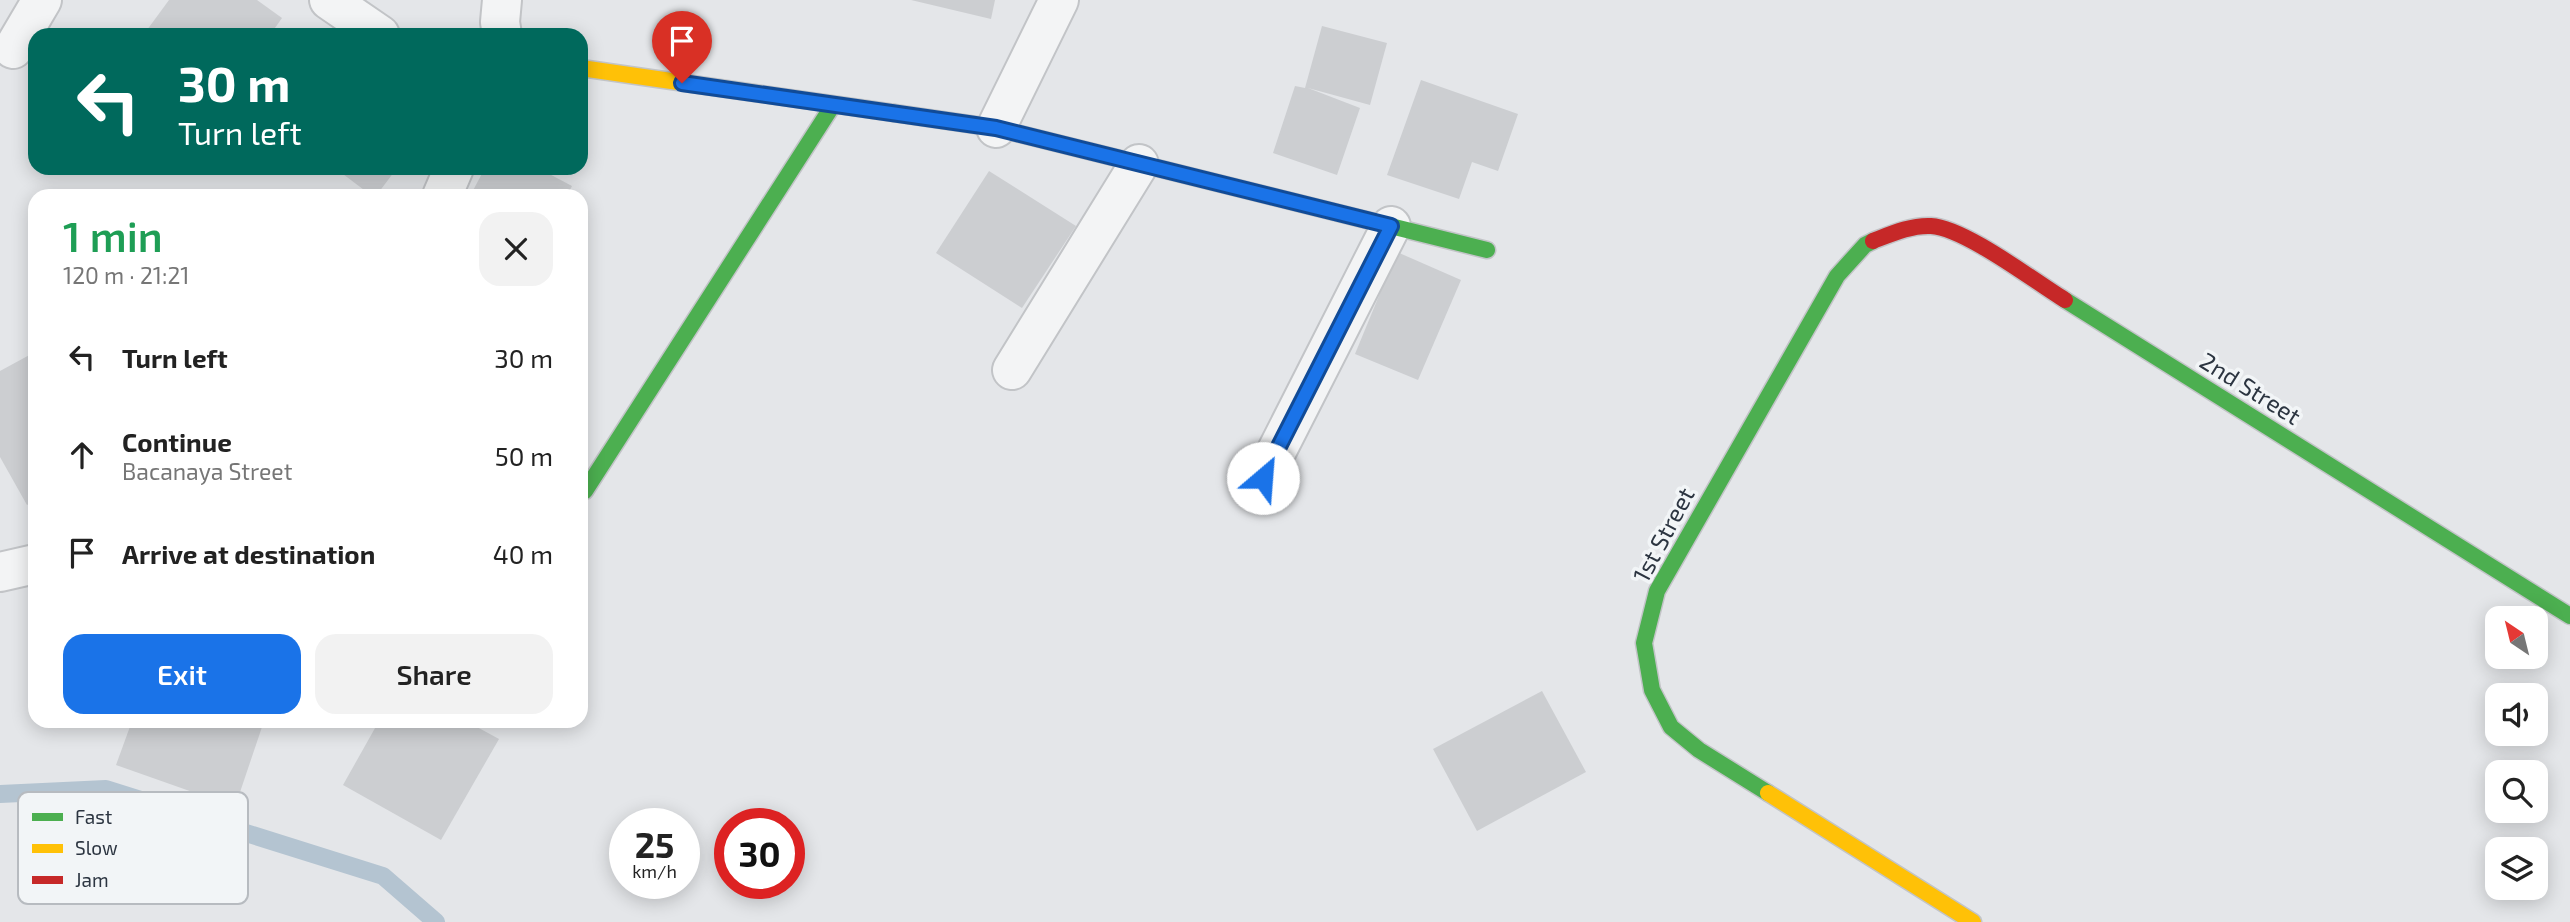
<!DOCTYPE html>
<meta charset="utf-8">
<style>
:root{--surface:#fff;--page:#f2f2f2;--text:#222;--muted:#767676;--accent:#1a73e8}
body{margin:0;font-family:"Exo 2",sans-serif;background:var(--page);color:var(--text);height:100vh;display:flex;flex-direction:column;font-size:26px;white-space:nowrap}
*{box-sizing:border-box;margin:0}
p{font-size:23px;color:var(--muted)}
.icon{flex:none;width:38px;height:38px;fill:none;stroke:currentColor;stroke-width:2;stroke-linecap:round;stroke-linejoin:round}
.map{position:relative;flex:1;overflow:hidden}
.panel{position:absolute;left:28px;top:189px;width:560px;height:539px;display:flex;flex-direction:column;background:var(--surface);border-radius:21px;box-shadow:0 4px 18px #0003}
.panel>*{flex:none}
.hud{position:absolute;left:28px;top:28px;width:560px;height:147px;border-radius:21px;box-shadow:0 4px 18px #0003;background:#00695c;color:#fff;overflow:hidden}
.needle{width:46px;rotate:325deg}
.buttons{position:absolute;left:2485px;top:606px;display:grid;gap:14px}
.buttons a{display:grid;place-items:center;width:63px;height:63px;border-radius:14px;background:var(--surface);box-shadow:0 4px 18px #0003;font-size:35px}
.speed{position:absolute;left:609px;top:808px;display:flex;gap:14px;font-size:35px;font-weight:700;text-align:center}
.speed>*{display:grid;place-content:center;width:91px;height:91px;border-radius:50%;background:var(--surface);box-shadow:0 4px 18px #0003;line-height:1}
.speed small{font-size:18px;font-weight:400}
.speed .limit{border:10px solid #d22;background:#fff;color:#111}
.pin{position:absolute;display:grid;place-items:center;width:60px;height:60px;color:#fff;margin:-72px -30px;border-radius:50% 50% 50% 0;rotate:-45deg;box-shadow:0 0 7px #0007}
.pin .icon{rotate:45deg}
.me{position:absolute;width:77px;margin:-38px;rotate:27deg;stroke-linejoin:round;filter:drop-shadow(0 0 5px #0008)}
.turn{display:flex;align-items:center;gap:24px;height:147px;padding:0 35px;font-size:32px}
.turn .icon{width:91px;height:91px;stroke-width:2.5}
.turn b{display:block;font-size:49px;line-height:60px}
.round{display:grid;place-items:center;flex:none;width:74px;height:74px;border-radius:21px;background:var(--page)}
.headline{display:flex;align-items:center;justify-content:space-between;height:119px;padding:0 35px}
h1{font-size:42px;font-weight:600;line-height:52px;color:#1e9e55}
.button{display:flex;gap:14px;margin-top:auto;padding:14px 35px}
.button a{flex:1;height:80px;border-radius:21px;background:var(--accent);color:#fff;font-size:28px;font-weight:600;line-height:80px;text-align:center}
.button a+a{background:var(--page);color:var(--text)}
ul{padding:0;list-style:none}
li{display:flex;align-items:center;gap:21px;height:98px;padding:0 35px}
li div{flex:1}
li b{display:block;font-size:26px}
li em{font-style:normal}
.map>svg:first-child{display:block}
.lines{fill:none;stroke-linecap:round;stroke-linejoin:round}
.stream{stroke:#b4c4d1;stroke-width:18}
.building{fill:#ccced1}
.street-casing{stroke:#c2c4c7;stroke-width:42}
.fast-casing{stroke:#c2c4c7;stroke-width:19}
.slow-casing{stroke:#c2c4c7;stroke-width:19}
.jam-casing{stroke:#c2c4c7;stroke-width:19}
.street{stroke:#f3f4f5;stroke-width:38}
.fast{stroke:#4caf50;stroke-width:16}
.slow{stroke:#ffc107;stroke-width:16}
.jam{stroke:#c62828;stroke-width:16}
.route-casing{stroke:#114b97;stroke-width:18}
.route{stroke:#1a73e8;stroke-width:12}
.labels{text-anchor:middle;stroke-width:7;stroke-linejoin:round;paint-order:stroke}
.street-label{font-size:24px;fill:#2c3541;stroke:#f2f5f7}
.key{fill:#f2f5f7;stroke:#b7bbc0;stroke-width:2}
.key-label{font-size:19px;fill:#2c3541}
</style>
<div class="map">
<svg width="2570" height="922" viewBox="0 0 2570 922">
<rect width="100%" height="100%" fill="#e4e6e9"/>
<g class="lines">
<polyline class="stream" points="0,794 106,789 383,876 436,922"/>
</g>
<g class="building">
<polygon points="169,0 257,0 282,18 270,35 154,35 147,30"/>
<polygon points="911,0 995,0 991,19"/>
<polygon points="1322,26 1387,43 1370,105 1308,88 1360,108 1337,175 1273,153 1295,86 1305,88"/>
<polygon points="1421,80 1518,114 1498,171 1472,162 1459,199 1387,175"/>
<polygon points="335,168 397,168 376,196 372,196"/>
<polygon points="485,168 538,168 572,186 567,196 470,196"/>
<polygon points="989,171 1076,226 1022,308 936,253"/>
<polygon points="1397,252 1461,280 1418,380 1355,354"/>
<polygon points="35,352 35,501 27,505 0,457 0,371"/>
<polygon points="1542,691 1586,772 1477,831 1433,749"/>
<polygon points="132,721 264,721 235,807 116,765"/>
<polygon points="379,721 466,721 499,739 441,840 343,785"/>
</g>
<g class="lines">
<g class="street-casing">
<g id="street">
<polyline points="329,0 380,35"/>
<polyline points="502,0 500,22 502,35"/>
<polyline points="13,49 42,0"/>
<polyline points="996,128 1059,0"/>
<polyline points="442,196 454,168"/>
<polyline points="1012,370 1139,164"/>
<polyline points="1263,478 1391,226"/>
<polyline points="0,572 35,564"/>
</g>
</g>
<g class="fast-casing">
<g id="fast">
<polyline points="894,113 996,128 1487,250"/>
<polyline points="2065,300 2570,616"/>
<polyline points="585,491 833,105"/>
<polyline points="1768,793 1699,750 1671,727 1652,690 1644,643 1657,591 1837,276 1865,245 1873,241"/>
</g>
</g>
<g class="slow-casing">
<g id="slow">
<polyline points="581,68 894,113"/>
<polyline points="1768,793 1973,922"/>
</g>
</g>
<g class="jam-casing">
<path id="jam" d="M1873 241C1891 234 1911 225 1931 226 1965 228 2034 281 2065 300"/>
</g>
<use href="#street" class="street"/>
<use href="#fast" class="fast"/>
<use href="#slow" class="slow"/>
<use href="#jam" class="jam"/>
</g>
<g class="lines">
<g class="route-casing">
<polyline id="route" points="682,83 996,128 1391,226 1263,478"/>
</g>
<use href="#route" class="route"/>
</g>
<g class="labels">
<g class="street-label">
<text transform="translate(2250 389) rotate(32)" y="8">2nd Street</text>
<text transform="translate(1664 535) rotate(-62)" y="8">1st Street</text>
</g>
</g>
<rect x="18" y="792" width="230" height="112" rx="10" class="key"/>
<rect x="32" y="813" width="31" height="8" fill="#4caf50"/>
<rect x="32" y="844" width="31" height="9" fill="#ffc107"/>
<rect x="32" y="876" width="31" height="8" fill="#c62828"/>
<g class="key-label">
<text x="75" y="824">Fast</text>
<text x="75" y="855">Slow</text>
<text x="75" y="887">Jam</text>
</g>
</svg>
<div class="buttons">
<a><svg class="needle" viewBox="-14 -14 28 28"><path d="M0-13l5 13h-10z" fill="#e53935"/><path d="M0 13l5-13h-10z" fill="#767676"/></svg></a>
<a><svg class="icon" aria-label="sound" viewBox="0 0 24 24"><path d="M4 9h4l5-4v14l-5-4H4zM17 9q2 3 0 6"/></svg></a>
<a><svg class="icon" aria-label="search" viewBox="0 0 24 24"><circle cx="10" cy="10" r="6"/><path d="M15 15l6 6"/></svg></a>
<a><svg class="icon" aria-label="layers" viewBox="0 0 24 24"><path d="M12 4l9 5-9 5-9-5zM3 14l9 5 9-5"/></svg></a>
</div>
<div class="speed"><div>25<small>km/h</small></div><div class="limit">30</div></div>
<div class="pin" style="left:682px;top:83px;background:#d93025"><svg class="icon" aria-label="arrive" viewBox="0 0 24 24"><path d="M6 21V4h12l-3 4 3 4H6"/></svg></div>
<svg class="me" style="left:1263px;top:478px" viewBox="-20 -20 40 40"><circle r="19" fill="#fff"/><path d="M0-13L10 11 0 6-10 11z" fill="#1a73e8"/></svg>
<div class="hud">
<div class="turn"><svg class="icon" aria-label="left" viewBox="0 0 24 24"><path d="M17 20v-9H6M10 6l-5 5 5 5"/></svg><div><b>30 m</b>Turn left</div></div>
</div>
<section class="panel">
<div class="headline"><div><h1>1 min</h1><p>120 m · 21:21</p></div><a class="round"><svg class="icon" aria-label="close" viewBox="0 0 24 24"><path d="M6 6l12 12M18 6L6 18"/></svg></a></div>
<ul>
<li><svg class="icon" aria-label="left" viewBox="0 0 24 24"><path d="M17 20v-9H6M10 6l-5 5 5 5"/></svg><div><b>Turn left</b></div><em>30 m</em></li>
<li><svg class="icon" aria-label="ahead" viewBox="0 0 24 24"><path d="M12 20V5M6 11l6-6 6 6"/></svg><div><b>Continue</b><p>Bacanaya Street</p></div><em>50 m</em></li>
<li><svg class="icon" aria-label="arrive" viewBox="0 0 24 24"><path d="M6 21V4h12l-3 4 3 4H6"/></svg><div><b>Arrive at destination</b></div><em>40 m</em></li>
</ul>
<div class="button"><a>Exit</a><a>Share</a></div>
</section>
</div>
